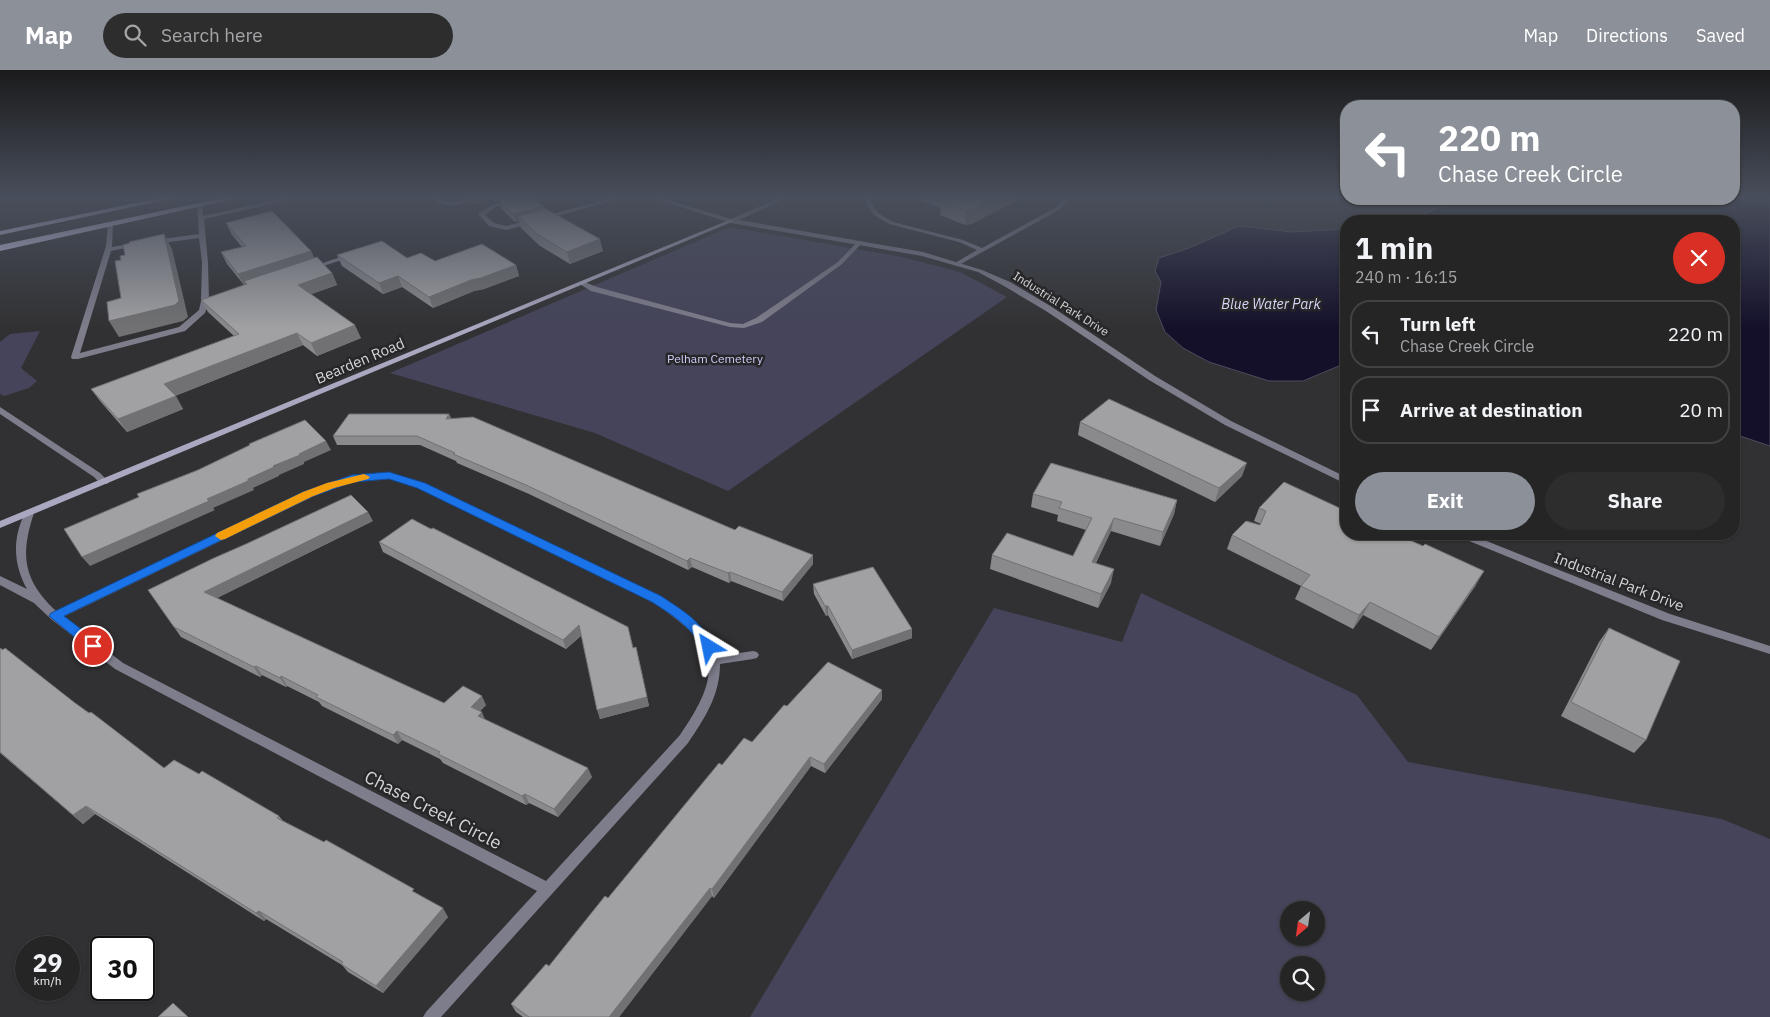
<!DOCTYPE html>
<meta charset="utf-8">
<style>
:root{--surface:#252526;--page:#2d2d2e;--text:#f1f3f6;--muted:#a3a5a7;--line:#424243;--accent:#8c9099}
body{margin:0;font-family:"IBM Plex Sans",sans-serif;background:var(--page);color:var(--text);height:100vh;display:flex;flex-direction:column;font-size:19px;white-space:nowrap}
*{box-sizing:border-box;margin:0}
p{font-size:16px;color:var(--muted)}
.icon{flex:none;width:28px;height:28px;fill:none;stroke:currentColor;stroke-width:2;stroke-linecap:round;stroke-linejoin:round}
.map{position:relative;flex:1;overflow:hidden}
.details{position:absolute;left:1340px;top:145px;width:400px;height:325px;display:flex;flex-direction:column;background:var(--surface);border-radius:20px;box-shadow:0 1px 4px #0004,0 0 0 1px var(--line)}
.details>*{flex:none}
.banner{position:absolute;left:1340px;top:30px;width:400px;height:105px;border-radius:20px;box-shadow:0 1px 4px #0004,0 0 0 1px var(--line);background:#8c9099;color:#fff;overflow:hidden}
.needle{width:32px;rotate:209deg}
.buttons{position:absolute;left:1280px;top:831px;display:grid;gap:10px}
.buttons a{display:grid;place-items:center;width:45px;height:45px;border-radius:50%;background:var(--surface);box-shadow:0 1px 4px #0004,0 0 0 1px var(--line);font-size:25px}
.speed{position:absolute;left:15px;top:866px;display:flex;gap:10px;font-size:25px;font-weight:700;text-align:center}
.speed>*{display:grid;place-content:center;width:65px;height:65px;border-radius:50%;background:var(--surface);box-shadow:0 1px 4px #0004,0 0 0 1px var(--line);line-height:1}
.speed small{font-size:12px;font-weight:400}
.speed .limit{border:2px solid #111;border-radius:8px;background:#fff;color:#111}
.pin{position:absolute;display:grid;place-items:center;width:42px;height:42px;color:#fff;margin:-21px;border:2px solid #fff;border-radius:50%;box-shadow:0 1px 5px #0007}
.me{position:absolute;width:55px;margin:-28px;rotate:325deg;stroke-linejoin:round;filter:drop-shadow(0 0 4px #0008)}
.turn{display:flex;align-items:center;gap:18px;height:105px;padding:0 15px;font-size:22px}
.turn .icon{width:65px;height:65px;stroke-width:2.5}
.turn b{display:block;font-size:35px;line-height:42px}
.round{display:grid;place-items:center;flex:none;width:52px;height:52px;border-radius:26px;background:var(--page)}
.summary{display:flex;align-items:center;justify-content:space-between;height:85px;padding:0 15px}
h1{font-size:30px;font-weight:800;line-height:38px}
.cta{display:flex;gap:10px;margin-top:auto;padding:10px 15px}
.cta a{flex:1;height:58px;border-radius:30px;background:var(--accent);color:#fff;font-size:20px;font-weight:800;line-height:58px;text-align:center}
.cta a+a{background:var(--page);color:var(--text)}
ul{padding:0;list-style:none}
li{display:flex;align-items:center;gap:15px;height:68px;margin:0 10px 8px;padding:0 5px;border:2px solid var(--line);border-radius:20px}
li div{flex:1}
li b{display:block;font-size:19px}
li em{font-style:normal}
header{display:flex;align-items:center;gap:30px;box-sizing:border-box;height:70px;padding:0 25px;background:var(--accent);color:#fff}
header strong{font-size:24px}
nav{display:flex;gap:28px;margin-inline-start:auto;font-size:18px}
.search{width:350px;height:45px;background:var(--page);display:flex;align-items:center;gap:12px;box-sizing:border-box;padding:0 18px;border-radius:28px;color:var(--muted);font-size:19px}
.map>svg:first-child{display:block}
.green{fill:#45445a;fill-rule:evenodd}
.water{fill:#14102a;stroke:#4e4b5e}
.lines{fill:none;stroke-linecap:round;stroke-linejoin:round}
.lane{fill:#7e7d8c;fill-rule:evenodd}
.street{fill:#7e7d8c;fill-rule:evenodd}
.secondary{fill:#a9a8c0;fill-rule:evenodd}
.primary{fill:#cac9e8;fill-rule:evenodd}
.wall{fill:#8a8a8d}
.shaded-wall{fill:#717173}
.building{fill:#a1a1a4;stroke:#717173}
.route{fill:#1a73e8;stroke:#114b97}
.slow{fill:#f59e0b}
.labels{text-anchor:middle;stroke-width:5;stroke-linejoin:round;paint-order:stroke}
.far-street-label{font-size:12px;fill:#d5d5d6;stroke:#272729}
.far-park-label{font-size:12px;fill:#d0cdfc;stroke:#272729}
.far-water-label{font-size:14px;font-style:italic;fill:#d8d7fa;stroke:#272729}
.street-label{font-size:15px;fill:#d5d5d6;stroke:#272729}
.near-street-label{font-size:18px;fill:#d5d5d6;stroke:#272729}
</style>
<header>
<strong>Map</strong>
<div class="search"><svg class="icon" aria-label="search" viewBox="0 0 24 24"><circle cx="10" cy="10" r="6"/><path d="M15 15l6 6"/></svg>Search here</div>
<nav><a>Map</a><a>Directions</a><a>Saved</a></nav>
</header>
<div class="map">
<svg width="1770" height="947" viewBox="0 0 1770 947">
<rect width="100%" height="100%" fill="#313133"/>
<g class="green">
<polygon points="730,157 902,187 960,202 1007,227 728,421 595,363 390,303"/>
<polygon points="40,261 21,298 37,311 29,318 4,326 0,324 0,272 10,264"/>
<path d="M1141 523 1357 625 1408 692 1722 749 1770 769V947H750L994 538 1122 572ZM1289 840H1316V868H1289ZM1289 895H1316V922H1289Z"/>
</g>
<g class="water">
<polygon points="1734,126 1770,126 1770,376 1734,364 1734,151 1396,151 1424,144 1461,129 1734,129"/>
<polygon points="1239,156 1292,162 1346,159 1346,293 1303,311 1269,311 1209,292 1183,278 1165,262 1156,240 1161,212 1155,201 1159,188 1189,178"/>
</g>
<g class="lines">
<g class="lane">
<polygon points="296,126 307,126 204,149 208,192 209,231 205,243 185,261 78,289 72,289 71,287 106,176 108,153 113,154 112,177 136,173 139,175 111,181 80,283 179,257 199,240 201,231 202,192 199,168 155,174 152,172 155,170 199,164 197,134 202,135 203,146"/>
<path d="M429 126C436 126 438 129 444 131 452 134 461 130 469 128L472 130C458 138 441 138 429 126Z"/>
<polygon points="523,126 533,126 496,137 485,145 494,153 506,156 620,126 630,126 506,160 489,156 478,144 492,135"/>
<polygon points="675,126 683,126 667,133 662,132"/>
<polygon points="866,126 872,126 870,130 878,143 893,152 963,170 982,178 1055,138 1066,126 1072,126 1059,140 957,196 955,195 955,193 977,180 959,172 889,154 874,145 864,130"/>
<polygon points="858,171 863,172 842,194 762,252 744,258 730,257 591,221 578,213 582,211 597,217 730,253 743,254 756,248 838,192"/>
<polygon points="352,183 354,184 354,186 311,200 308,198"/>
</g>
<g class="street">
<polygon points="646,126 655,126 731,149 784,126 792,126 739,150 923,182 982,200 1010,212 1052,237 1155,306 1231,351 1346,407 1346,414 1225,355 1149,310 1046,241 1004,216 978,202 922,186 731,153"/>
<polygon points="0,337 100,403 109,412 107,414 101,414 94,407 0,344"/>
<path d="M389 403 424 413 660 526C685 542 707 557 718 586L753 581 757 582 759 585 757 588 753 589 720 594C720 625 705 648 688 673L441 947H423L426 942 537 821 115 599 51 549 34 533 0 515V506L27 519C13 494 12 467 26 441H32L34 443C20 485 23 510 56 541L327 413 352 406ZM389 409 418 417 652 532C718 575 725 600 680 665L546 811 123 593 63 547 333 417 352 412Z"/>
<polygon points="1455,464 1469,464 1670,544 1770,576 1770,584 1662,550 1457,466"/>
</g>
<polygon class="secondary" points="729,150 734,151 0,458 0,451"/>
<g class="primary">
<polygon points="169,126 184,126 0,165 0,161"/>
<polygon points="232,126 247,126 0,181 0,175"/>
</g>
</g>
<g class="wall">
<polygon points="464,126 531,126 545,139 603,181 570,194 540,176 521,158 519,151 515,152 501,138 499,131 495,132 492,129 473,134 471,132 470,128 465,127"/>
<polygon points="919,126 1026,126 971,154 965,155 940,145 941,138 919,130"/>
<polygon points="226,153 311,181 314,188 332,203 337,215 311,224 361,268 317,286 303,275 175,326 183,339 127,362 100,331 91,319 234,266 208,242 201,230 244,215 227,194 221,182 242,177 232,165"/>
<polygon points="337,185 407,188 435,191 516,195 519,206 484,219 474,221 433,238 402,217 383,224 342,196"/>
<polygon points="449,344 451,348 735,460 813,485 813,494 783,531 731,511 729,513 692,497 688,500 529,424 457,393 456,391 420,375 337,375 333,366"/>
<polygon points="1080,352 1242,406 1215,432 1078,365"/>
<polygon points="1033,424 1177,430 1174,444 1160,476 1111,461 1096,493 1111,513 1098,538 990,499 992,485 1073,486 1086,460 1057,451 1058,445 1031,437"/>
<polygon points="1259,438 1476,515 1431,580 1363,545 1353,559 1295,529 1301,516 1227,479 1232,465 1260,455 1261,454 1254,451"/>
<polygon points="373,451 217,528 444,633 486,635 480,641 485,650 592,707 558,747 529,733 526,735 443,693 440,689 402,670 398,674 322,636 319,632 287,616 286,617 262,605 260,607 181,567 148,520"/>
<polygon points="379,472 633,578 636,577 649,636 600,649 582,565 566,579 383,482"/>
<polygon points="813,514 912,568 852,589 828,545 826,546 814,524"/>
<polygon points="1609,558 1646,670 1634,683 1561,646 1599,572"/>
<polygon points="0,578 164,698 199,704 279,746 283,751 418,824 448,847 383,923 348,902 342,895 266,849 264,851 95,744 83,754 0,683"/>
<polygon points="882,629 825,703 811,696 714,828 712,826 619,947 523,947 516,942 511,934 549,896 608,828 722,695 752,672 787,636"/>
</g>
<g class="shaded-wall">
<polygon points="473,126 491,126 492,129 473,134 471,127"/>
<polygon points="494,126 516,126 495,132"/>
<polygon points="998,126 1026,126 971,154 965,155 966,140"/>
<polygon points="544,136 546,144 518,146 519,151 515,152 513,144"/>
<polygon points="164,164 172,179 188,247 183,251 119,267 109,251"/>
<polygon points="600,169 603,181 570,194 567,182"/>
<polygon points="311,181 316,193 244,211 246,215 244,216 238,204"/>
<polygon points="516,195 519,206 484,219 474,221 433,238 429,227 471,210"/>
<polygon points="332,203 337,215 304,227 298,215"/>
<polygon points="398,206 402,217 383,224 379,213"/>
<polygon points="355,255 361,268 317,286 311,273"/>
<polygon points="297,263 303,275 172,327 164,314"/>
<polygon points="176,326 183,339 127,362 118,349"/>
<polygon points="449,344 452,353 446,349"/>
<polygon points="326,371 331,380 304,392 304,394 279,405 279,406 253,418 254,420 213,438 215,440 90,496 82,487 207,429 299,384"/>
<polygon points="1247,393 1242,406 1215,432 1219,418"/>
<polygon points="1177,430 1174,444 1160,476 1163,462"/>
<polygon points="368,442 373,451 211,531 204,522"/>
<polygon points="1114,448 1111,461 1089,506 1092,492"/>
<polygon points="813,485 813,494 783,531 782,522"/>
<polygon points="690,488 692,497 688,500 687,491"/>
<polygon points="1114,499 1111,513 1098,538 1101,524"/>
<polygon points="1484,501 1476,515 1431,580 1439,567"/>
<polygon points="730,502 731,511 729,513 728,503"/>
<polygon points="1370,532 1363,545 1353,559 1359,545"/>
<polygon points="825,536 828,536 828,545 826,546"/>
<polygon points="579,555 582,564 566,579 563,570"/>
<polygon points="912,559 912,568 852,589 852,580"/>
<polygon points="636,577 649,636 600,649 597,640"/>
<polygon points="256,596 262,605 260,607 254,597"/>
<polygon points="281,606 287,616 286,617 280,608"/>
<polygon points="882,620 882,629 825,703 824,694"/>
<polygon points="482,626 486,635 475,646 471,637"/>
<polygon points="482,642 486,652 478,646"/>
<polygon points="397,661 402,670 398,674 393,665"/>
<polygon points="810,687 811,696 714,828 712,819"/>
<polygon points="588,698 592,707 558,747 554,739"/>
<polygon points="525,724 529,733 526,735 522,726"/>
<polygon points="86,736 95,744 83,754 73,745"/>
<polygon points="710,818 712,826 619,947 609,947"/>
<polygon points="443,838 448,847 383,923 376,916"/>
<polygon points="259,841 266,849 264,851 256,843"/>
</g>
<g class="building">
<polygon points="512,126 531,126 544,136 513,144 499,130"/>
<polygon points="947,126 998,126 972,139 966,140 941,130 948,127 945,127"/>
<polygon points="546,139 600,169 567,182 537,164 518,146"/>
<polygon points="272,141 311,181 238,204 221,182 246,176 226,153"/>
<polygon points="164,164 179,231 175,235 109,251 107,232 121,228 115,191 121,190 120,186 125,185 123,175 130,173 129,172"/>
<polygon points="382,171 407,188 421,183 435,191 482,174 516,195 481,208 471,210 429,227 398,206 379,213 337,185"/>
<polygon points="317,187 332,203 298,215 355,255 311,273 297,263 164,314 176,326 118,349 91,319 239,264 201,230 247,214 244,211"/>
<polygon points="1109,329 1247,393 1219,418 1080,352"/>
<polygon points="349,344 449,344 446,349 473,347 735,460 739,456 813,485 782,522 730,502 728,503 690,488 687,491 526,415 453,384 455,383 417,366 333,366"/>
<polygon points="305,350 326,371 299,384 300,385 273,396 274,397 248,409 248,411 207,429 209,431 82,487 64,459 139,427 137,424 198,400 250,375 249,374"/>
<polygon points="1051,393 1177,430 1163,462 1114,448 1092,492 1114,499 1101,524 992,485 1007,463 1073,486 1092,448 1059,438 1062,432 1033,424"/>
<polygon points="1284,412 1346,441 1346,464 1396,464 1423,476 1425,474 1484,501 1439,567 1370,532 1359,545 1301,516 1310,505 1232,465 1246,451 1260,455 1266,441 1259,438"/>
<polygon points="351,425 368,442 204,522 444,633 463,616 482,626 471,637 482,642 478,646 588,698 554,739 525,724 522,726 438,684 440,682 397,661 393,665 316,627 318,625 281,606 280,608 256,596 254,597 174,557 148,520 214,488 246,474"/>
<polygon points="412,449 431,459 433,458 628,557 633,578 636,577 647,627 597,640 579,555 563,570 379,472"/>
<polygon points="873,497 912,559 852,580 828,536 825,536 813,514"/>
<polygon points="1609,558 1680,591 1646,670 1571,632"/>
<polygon points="0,578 3,580 5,578 75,633 89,643 91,642 164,698 174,690 199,704 202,701 279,746 277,748 324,772 326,770 414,819 412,821 443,838 376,916 341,894 343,892 259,841 256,843 86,736 73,745 0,682"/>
<polygon points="828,592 882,620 824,694 810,687 712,819 710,818 609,947 529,947 511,934 546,894 549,896 605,826 608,828 719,693 722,695 744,668 752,672 784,635 787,636"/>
<polygon points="173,933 188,947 158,947"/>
</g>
<linearGradient id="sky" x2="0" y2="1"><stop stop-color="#1b1b1c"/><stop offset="0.49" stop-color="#484e5b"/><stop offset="1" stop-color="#484e5b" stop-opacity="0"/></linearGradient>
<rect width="1770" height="259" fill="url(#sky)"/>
<path class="route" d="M389 402 425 413 661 526C685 542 701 551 715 577L713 580H704C691 557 674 546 652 532L417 418 389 409 353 412 311 427 64 546 98 572 100 576 98 579H89L49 546 51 543 303 422 352 405Z"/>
<polygon class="slow" points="364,404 370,407 368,409 334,418 311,427 225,469 221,470 215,466 217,463 303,422 327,413"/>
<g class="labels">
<g class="far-street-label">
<text transform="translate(1061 234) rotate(32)" y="4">Industrial Park Drive</text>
</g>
<g class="far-park-label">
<text x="715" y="293">Pelham Cemetery</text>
</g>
<g class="far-water-label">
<text x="1271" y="239">Blue Water Park</text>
</g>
<g class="street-label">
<text transform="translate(360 291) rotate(-23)" y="5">Bearden Road</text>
<text transform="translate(1619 512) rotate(21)" y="5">Industrial Park Drive</text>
</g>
<g class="near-street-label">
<text transform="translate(433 740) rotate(27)" y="6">Chase Creek Circle</text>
</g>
</g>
</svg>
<div class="buttons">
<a><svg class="needle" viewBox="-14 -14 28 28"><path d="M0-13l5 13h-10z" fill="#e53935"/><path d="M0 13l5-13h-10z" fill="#a3a5a7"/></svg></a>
<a><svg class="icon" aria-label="search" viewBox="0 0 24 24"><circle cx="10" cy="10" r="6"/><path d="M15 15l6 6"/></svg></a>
</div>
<div class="speed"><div>29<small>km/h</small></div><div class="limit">30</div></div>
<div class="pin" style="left:93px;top:576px;background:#d93025"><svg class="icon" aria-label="arrive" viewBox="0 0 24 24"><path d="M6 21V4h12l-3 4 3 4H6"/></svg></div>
<svg class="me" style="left:709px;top:577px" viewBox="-20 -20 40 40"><path d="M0-17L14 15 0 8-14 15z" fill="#1a73e8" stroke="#fff" stroke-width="4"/></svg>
<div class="banner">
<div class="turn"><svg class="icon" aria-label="left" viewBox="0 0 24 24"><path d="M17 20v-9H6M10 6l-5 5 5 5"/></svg><div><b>220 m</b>Chase Creek Circle</div></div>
</div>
<section class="details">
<div class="summary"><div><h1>1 min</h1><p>240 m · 16:15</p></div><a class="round" style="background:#d93025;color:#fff"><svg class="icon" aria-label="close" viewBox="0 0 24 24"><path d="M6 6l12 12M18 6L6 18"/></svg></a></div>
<ul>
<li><svg class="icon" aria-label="left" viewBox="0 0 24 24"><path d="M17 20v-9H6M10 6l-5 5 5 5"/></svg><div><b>Turn left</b><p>Chase Creek Circle</p></div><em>220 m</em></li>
<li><svg class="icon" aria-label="arrive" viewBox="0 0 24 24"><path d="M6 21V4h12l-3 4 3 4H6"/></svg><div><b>Arrive at destination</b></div><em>20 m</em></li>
</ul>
<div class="cta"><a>Exit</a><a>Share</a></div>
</section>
</div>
